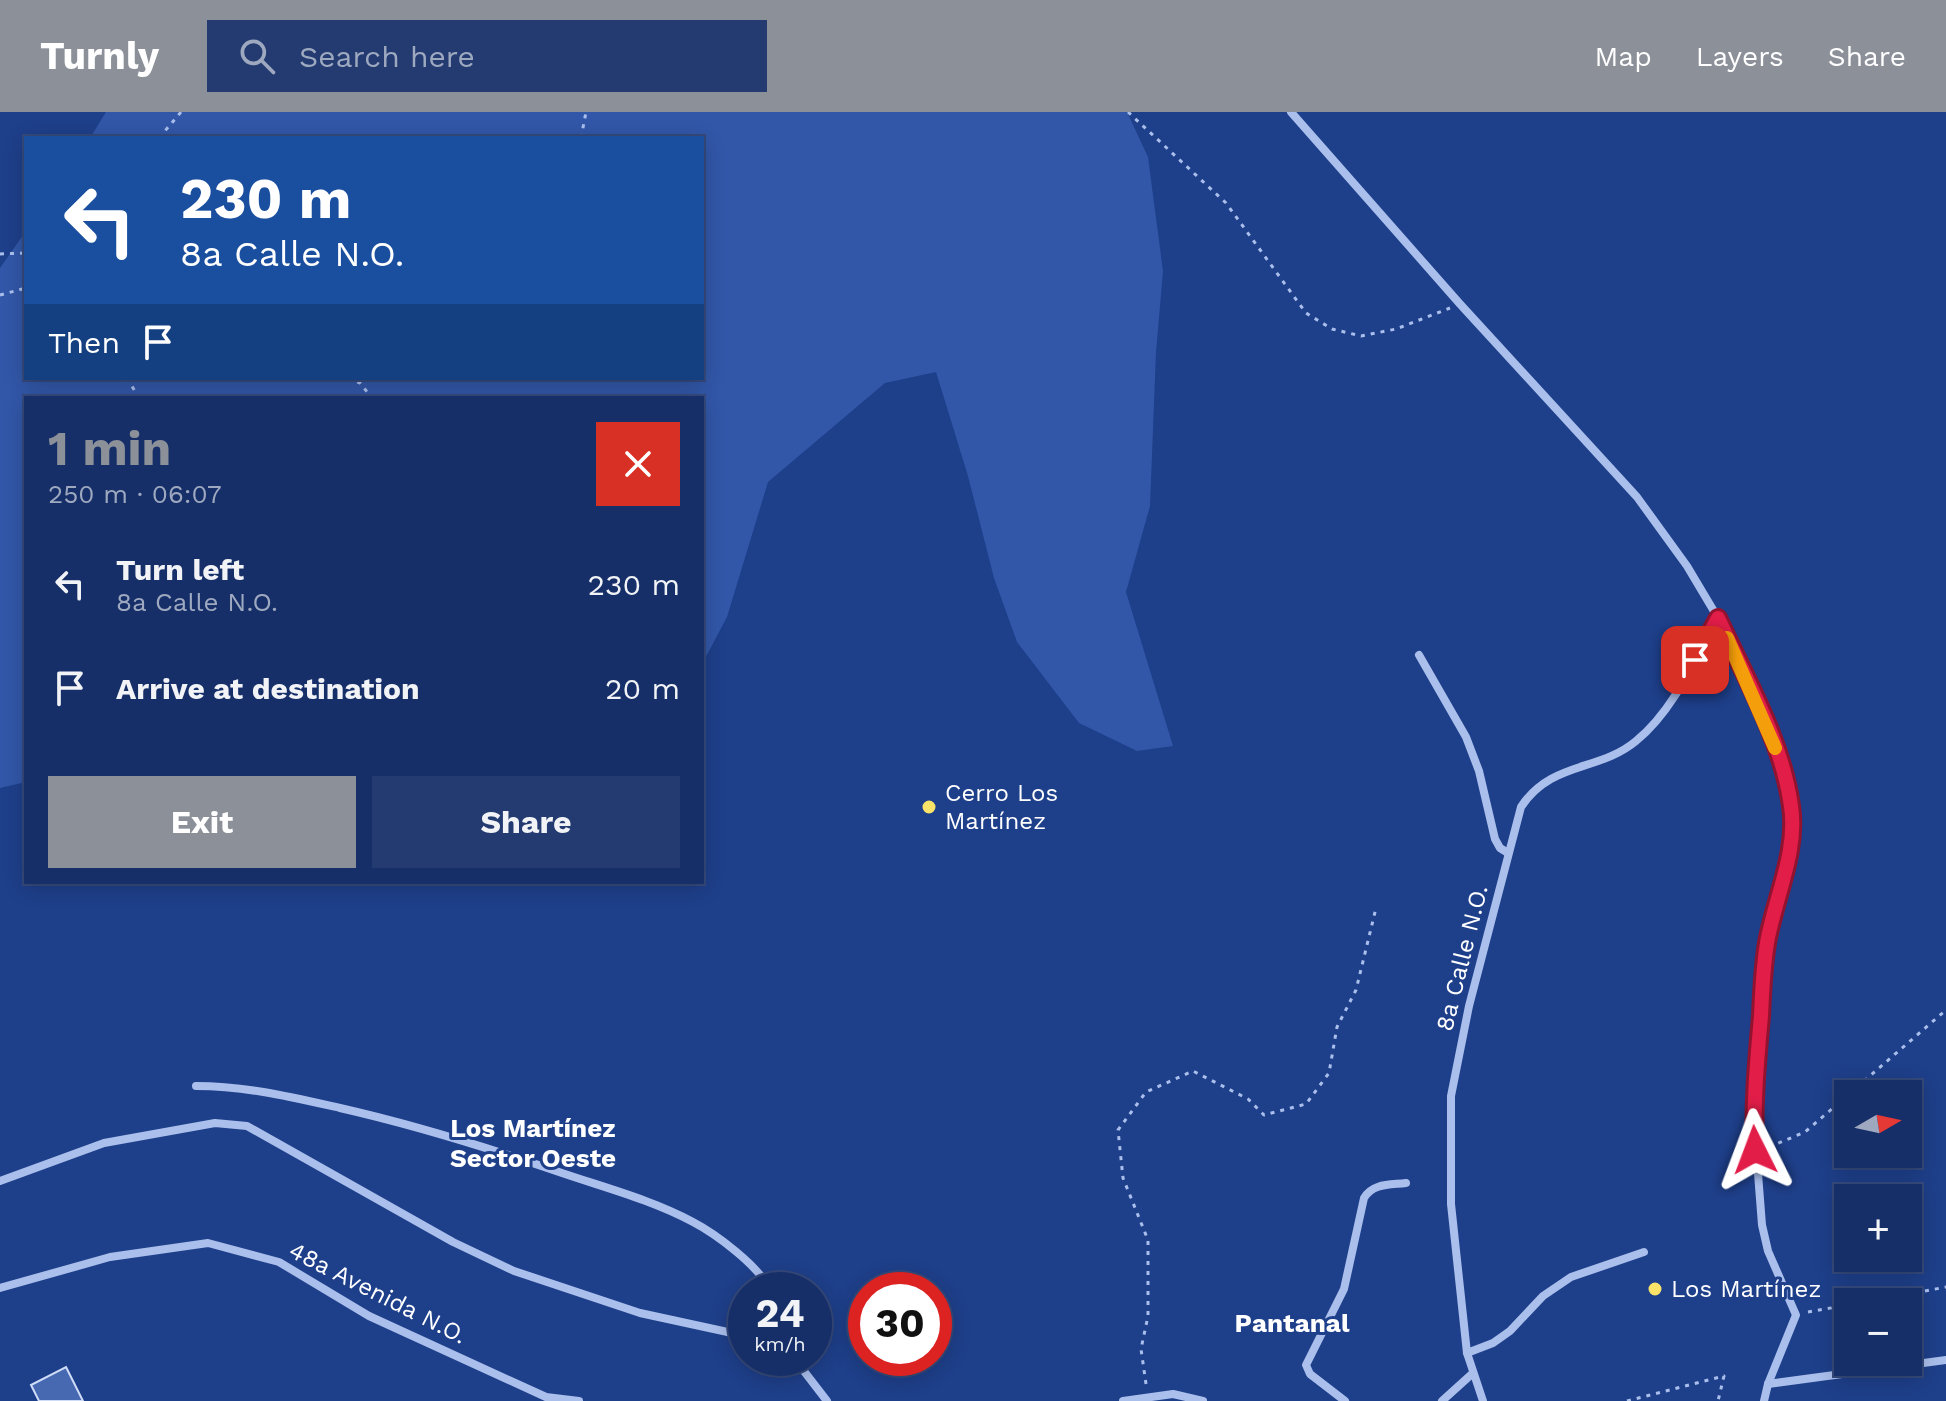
<!DOCTYPE html>
<meta charset="utf-8">
<style>
:root{--surface:#162f68;--page:#233b71;--text:#f1f3f6;--muted:#9ea9c0;--line:#354a7c;--accent:#8c9099}
body{margin:0;font-family:"Work Sans",sans-serif;background:var(--page);color:var(--text);height:100vh;display:flex;flex-direction:column;font-size:30px;white-space:nowrap}
*{box-sizing:border-box;margin:0}
p{font-size:26px;color:var(--muted)}
.icon{flex:none;width:44px;height:44px;fill:none;stroke:currentColor;stroke-width:2;stroke-linecap:round;stroke-linejoin:round}
.map{position:relative;flex:1;overflow:hidden}
.details{position:absolute;left:24px;top:284px;width:680px;height:488px;display:flex;flex-direction:column;background:var(--surface);border-radius:0px;box-shadow:0 4px 20px #0003,0 0 0 2px var(--line)}
.details>*{flex:none}
.hud{position:absolute;left:24px;top:24px;width:680px;height:244px;border-radius:0px;box-shadow:0 4px 20px #0003,0 0 0 2px var(--line);background:#1a4fa0;color:#fff;overflow:hidden}
.needle{width:52px;rotate:81deg}
.buttons{position:absolute;left:1834px;top:968px;display:grid;gap:16px}
.buttons a{display:grid;place-items:center;width:88px;height:88px;border-radius:0px;background:var(--surface);box-shadow:0 4px 20px #0003,0 0 0 2px var(--line);font-size:40px}
.speed{position:absolute;left:728px;top:1160px;display:flex;gap:16px;font-size:40px;font-weight:700;text-align:center}
.speed>*{display:grid;place-content:center;width:104px;height:104px;border-radius:50%;background:var(--surface);box-shadow:0 4px 20px #0003,0 0 0 2px var(--line);line-height:1}
.speed small{font-size:20px;font-weight:400}
.speed .limit{border:12px solid #d22;background:#fff;color:#111}
.pin{position:absolute;display:grid;place-items:center;width:68px;height:68px;color:#fff;margin:-34px;border-radius:16px;box-shadow:0 4px 12px #0006}
.me{position:absolute;width:88px;margin:-44px;rotate:357deg;stroke-linejoin:round;filter:drop-shadow(0 0 6px #0008)}
.turn{display:flex;align-items:center;gap:28px;height:168px;padding:0 24px;font-size:36px}
.turn .icon{width:104px;height:104px;stroke-width:2.5}
.turn b{display:block;font-size:56px;line-height:68px}
.then{display:flex;align-items:center;height:76px;padding:0 24px;background:#0003;gap:16px;font-size:30px}
.round{display:grid;place-items:center;flex:none;width:84px;height:84px;border-radius:0px;background:var(--page)}
.overview{display:flex;align-items:center;justify-content:space-between;height:136px;padding:0 24px}
h1{font-size:48px;font-weight:700;line-height:60px;color:var(--accent)}
.primary-button{display:flex;gap:16px;margin-top:auto;padding:16px 24px}
.primary-button a{flex:1;height:92px;border-radius:0px;background:var(--accent);color:#fff;font-size:32px;font-weight:700;line-height:92px;text-align:center}
.primary-button a+a{background:var(--page);color:var(--text)}
ul{padding:0;list-style:none}
li{display:flex;align-items:center;gap:24px;height:104px;padding:0 24px}
li div{flex:1}
li b{display:block;font-size:30px}
li em{font-style:normal}
header{display:flex;align-items:center;gap:48px;box-sizing:border-box;height:112px;padding:0 40px;background:var(--accent);color:#fff}
header strong{font-size:38px}
nav{display:flex;gap:44px;margin-inline-start:auto;font-size:28px}
.search{width:560px;height:72px;background:var(--page);display:flex;align-items:center;gap:20px;box-sizing:border-box;padding:0 28px;border-radius:0px;color:var(--muted);font-size:30px}
.map>svg:first-child{display:block}
.green{fill:#3257a8}
.building{fill:#4769b2;stroke:#cfdcf8;stroke-width:2}
.lines{fill:none;stroke-linecap:round;stroke-linejoin:round}
.path{stroke:#aabfec;stroke-width:3;stroke-dasharray:4 6;stroke-linecap:butt}
.minor{stroke:#aabfec;stroke-width:8}
.route-casing{stroke:#92132f;stroke-width:20}
.route{stroke:#e11d48;stroke-width:14}
.slow{stroke:#f59e0b;stroke-width:14}
.poi-dot{fill:#fae369;stroke:#1e3f8a;stroke-width:3}
.labels{text-anchor:middle;stroke-width:6;stroke-linejoin:round;paint-order:stroke}
.poi-label{font-size:24px;fill:#fff;stroke:#1e3f8a;text-anchor:start}
.street-label{font-size:24px;fill:#fff;stroke:#1e3f8a}
.neighbourhood-label{font-size:26px;font-weight:bold;fill:#fff;stroke:#1e3f8a}
</style>
<header>
<strong>Turnly</strong>
<div class="search"><svg class="icon" aria-label="search" viewBox="0 0 24 24"><circle cx="10" cy="10" r="6"/><path d="M15 15l6 6"/></svg>Search here</div>
<nav><a>Map</a><a>Layers</a><a>Share</a></nav>
</header>
<div class="map">
<svg width="1946" height="1289" viewBox="0 0 1946 1289">
<rect width="100%" height="100%" fill="#1e3f8a"/>
<polygon class="green" points="106,0 1127,0 1148,45 1163,159 1156,240 1150,394 1126,480 1173,634 1137,639 1079,611 1017,530 994,466 968,364 936,260 885,271 768,370 727,505 702,552 702,286 26,286 26,670 0,676 0,156 26,119 26,266 702,266 702,26 90,26"/>
<polygon class="building" points="66,1255 83,1289 39,1289 31,1273"/>
<g class="lines">
<g class="path">
<polyline points="1128,0 1226,91 1306,201 1332,217 1361,224 1396,217 1450,196"/>
<polyline points="159,26 181,0"/>
<polyline points="581,26 586,0"/>
<polyline points="0,142 26,141"/>
<polyline points="0,183 26,176"/>
<polyline points="127,266 139,286"/>
<polyline points="348,266 360,271 372,286"/>
<polyline points="1849,982 1946,898"/>
<polyline points="1769,1035 1805,1020 1848,983"/>
<polyline points="1866,1190 1946,1175"/>
<polyline points="1808,1200 1848,1193"/>
<polyline points="1146,1272 1141,1237 1148,1204 1148,1128 1123,1066 1118,1018 1146,980 1193,959 1248,987 1264,1003 1306,992 1329,961 1337,915 1356,878 1376,796"/>
<polyline points="1627,1289 1724,1264 1718,1289"/>
</g>
<g class="minor">
<polyline points="1291,0 1460,192 1637,385 1687,454 1718,506 1760,598 1786,670 1793,717 1790,742 1767,832 1753,997 1762,1113 1768,1139 1796,1203 1768,1272 1764,1289"/>
<polyline points="1419,543 1466,625 1479,659 1495,727 1500,736 1508,741"/>
<path d="M196 974C246 974 291 985 340 996 415 1013 489 1036 562 1061 606 1076 652 1088 693 1110 716 1122 759 1154 770 1178"/>
<polyline points="0,1069 104,1031 215,1011 247,1014 453,1130 514,1159 640,1201 746,1224"/>
<polyline points="0,1176 110,1145 208,1131 279,1150 369,1204 546,1285 579,1289"/>
<polyline points="1467,1241 1493,1231 1510,1219 1543,1184 1571,1165 1644,1140"/>
<polyline points="790,1246 800,1254 827,1289"/>
<polyline points="1768,1272 1946,1248"/>
<polyline points="1123,1289 1173,1282 1203,1289"/>
<path d="M1345 1289 1310 1262 1306 1253 1344 1177 1364 1086C1373 1071 1390 1073 1406 1071"/>
<polyline points="1442,1289 1473,1261"/>
<path d="M1483 1289 1467 1241 1451 1092V984L1469 894 1521 695C1551 649 1599 660 1636 629 1673 599 1695 548 1718 506"/>
</g>
</g>
<g class="lines">
<g class="route-casing">
<path id="route" d="M1695 548 1718 506C1745 565 1782 628 1791 694 1798 740 1775 785 1767 831 1763 855 1762 880 1761 904 1757 949 1753 993 1755 1038"/>
</g>
<use href="#route" class="route"/>
<polyline class="slow" points="1727,526 1775,636"/>
</g>
<g class="poi-dot">
<circle cx="929" cy="695" r="8"/>
<circle cx="1655" cy="1177" r="8"/>
</g>
<g class="labels">
<g class="poi-label">
<text x="945" y="689">Cerro Los<tspan x="945" dy="28">Martínez</tspan></text>
<text x="1671" y="1185">Los Martínez</text>
</g>
<g class="street-label">
<text transform="translate(1462 846) rotate(-76)" y="8">8a Calle N.O.</text>
<text transform="translate(378 1181) rotate(27)" y="8">48a Avenida N.O.</text>
</g>
<g class="neighbourhood-label">
<text x="533" y="1025">Los Martínez<tspan x="533" dy="30">Sector Oeste</tspan></text>
<text x="1292" y="1220">Pantanal</text>
</g>
</g>
</svg>
<div class="buttons">
<a><svg class="needle" viewBox="-14 -14 28 28"><path d="M0-13l5 13h-10z" fill="#e53935"/><path d="M0 13l5-13h-10z" fill="#9ea9c0"/></svg></a>
<a>+</a>
<a>−</a>
</div>
<div class="speed"><div>24<small>km/h</small></div><div class="limit">30</div></div>
<div class="pin" style="left:1695px;top:548px;background:#d93025"><svg class="icon" aria-label="arrive" viewBox="0 0 24 24"><path d="M6 21V4h12l-3 4 3 4H6"/></svg></div>
<svg class="me" style="left:1755px;top:1038px" viewBox="-20 -20 40 40"><path d="M0-17L14 15 0 8-14 15z" fill="#e11d48" stroke="#fff" stroke-width="4"/></svg>
<div class="hud">
<div class="turn"><svg class="icon" aria-label="left" viewBox="0 0 24 24"><path d="M17 20v-9H6M10 6l-5 5 5 5"/></svg><div><b>230 m</b>8a Calle N.O.</div></div>
<div class="then">Then<svg class="icon" aria-label="arrive" viewBox="0 0 24 24"><path d="M6 21V4h12l-3 4 3 4H6"/></svg></div>
</div>
<section class="details">
<div class="overview"><div><h1>1 min</h1><p>250 m · 06:07</p></div><a class="round" style="background:#d93025;color:#fff"><svg class="icon" aria-label="close" viewBox="0 0 24 24"><path d="M6 6l12 12M18 6L6 18"/></svg></a></div>
<ul>
<li><svg class="icon" aria-label="left" viewBox="0 0 24 24"><path d="M17 20v-9H6M10 6l-5 5 5 5"/></svg><div><b>Turn left</b><p>8a Calle N.O.</p></div><em>230 m</em></li>
<li><svg class="icon" aria-label="arrive" viewBox="0 0 24 24"><path d="M6 21V4h12l-3 4 3 4H6"/></svg><div><b>Arrive at destination</b></div><em>20 m</em></li>
</ul>
<div class="primary-button"><a>Exit</a><a>Share</a></div>
</section>
</div>
